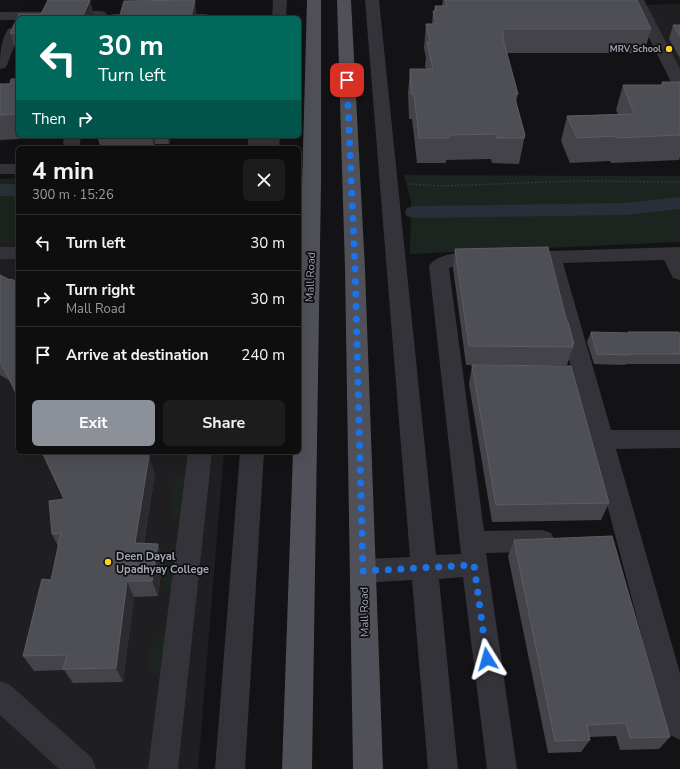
<!DOCTYPE html>
<meta charset="utf-8">
<style>
:root{--surface:#0e0e0f;--page:#1c1c1d;--text:#f1f3f6;--muted:#9b9c9e;--line:#2e2e2f;--accent:#8c9099}
body{margin:0;font-family:"Nunito Sans",sans-serif;background:var(--page);color:var(--text);height:100vh;display:flex;flex-direction:column;font-size:15px;white-space:nowrap}
*{box-sizing:border-box;margin:0}
p{font-size:13px;color:var(--muted)}
.icon{flex:none;width:22px;height:22px;fill:none;stroke:currentColor;stroke-width:2;stroke-linecap:round;stroke-linejoin:round}
.map{position:relative;flex:1;overflow:hidden}
.details{position:absolute;left:16px;top:146px;width:285px;height:308px;display:flex;flex-direction:column;background:var(--surface);border-radius:6px;box-shadow:0 4px 16px #0002,0 0 0 1px var(--line)}
.details>*{flex:none}
.hud{position:absolute;left:16px;top:16px;width:285px;height:122px;border-radius:6px;box-shadow:0 4px 16px #0002,0 0 0 1px var(--line);background:#00695c;color:#fff;overflow:hidden}
.pin{position:absolute;display:grid;place-items:center;width:34px;height:34px;color:#fff;margin:-17px;border-radius:8px;box-shadow:0 2px 6px #0006}
.me{position:absolute;width:44px;margin:-22px;rotate:352deg;stroke-linejoin:round;filter:drop-shadow(0 0 3px #0008)}
.turn{display:flex;align-items:center;gap:14px;height:84px;padding:0 16px;font-size:18px}
.turn .icon{width:52px;height:52px;stroke-width:2.5}
.turn b{display:block;font-size:28px;line-height:34px}
.then{display:flex;align-items:center;height:38px;padding:0 16px;background:#0003;gap:8px;font-size:15px}
.round{display:grid;place-items:center;flex:none;width:42px;height:42px;border-radius:6px;background:var(--page)}
.headline{display:flex;align-items:center;justify-content:space-between;height:68px;padding:0 16px}
h1{font-size:24px;font-weight:700;line-height:30px}
.cta{display:flex;gap:8px;margin-top:auto;padding:8px 16px}
.cta a{flex:1;height:46px;border-radius:6px;background:var(--accent);color:#fff;font-size:16px;font-weight:700;line-height:46px;text-align:center}
.cta a+a{background:var(--page);color:var(--text)}
ul{padding:0;list-style:none}
li{display:flex;align-items:center;gap:12px;height:56px;padding:0 16px;border-top:1px solid var(--line)}
li div{flex:1}
li b{display:block;font-size:15px}
li em{font-style:normal}
.map>svg:first-child{display:block}
.built{fill:#1f1e21}
.green{fill:#1c241f}
.lines{fill:none;stroke-linecap:round;stroke-linejoin:round}
.canal{fill:#282f38;fill-rule:evenodd}
.path{stroke:#393a40;stroke-width:1.5;stroke-dasharray:1.5 2;stroke-linecap:butt}
.minor{fill:#333339;fill-rule:evenodd}
.major{fill:#4f5058;fill-rule:evenodd}
.wall{fill:#434349}
.shaded-wall{fill:#2c2b2f}
.building{fill:#4e4e55;stroke:#5b5c64}
.route{stroke:#1a73e8;stroke-width:7;stroke-dasharray:0 12.6}
.poi-dot{fill:#fad524;stroke:#0e0d0f;stroke-width:1.5}
.labels{text-anchor:middle;stroke-width:3.5;stroke-linejoin:round;paint-order:stroke}
.far-poi-label{font-size:9px;font-weight:bold;fill:#a3a6b5;stroke:#0e0d0f;text-anchor:end}
.street-label{font-size:11px;fill:#a3a6b5;stroke:#0e0d0f}
.poi-label{font-size:11px;font-weight:bold;fill:#a3a6b5;stroke:#0e0d0f;text-anchor:start}
</style>
<div class="map">
<svg width="680" height="769" viewBox="0 0 680 769">
<rect width="100%" height="100%" fill="#131214"/>
<g class="built">
<polygon points="680,4 680,93 635,5"/>
<polygon points="0,242 18,242 18,452 224,452 198,769 0,769"/>
</g>
<g class="green">
<polygon points="404,175 680,176 680,242 410,254 411,202"/>
<polygon points="18,178 18,242 0,242 0,179"/>
<polygon points="178,475 185,476 180,517 174,520 170,516 175,478"/>
<polygon points="167,559 171,559 175,563 173,585 167,592 160,591 164,561"/>
<path d="M159 635H163L167 638 162 669 154 673 150 672C146 663 150 640 159 635Z"/>
</g>
<g class="lines">
<g class="canal">
<rect x="0" y="184" width="18" height="12"/>
<polygon points="680,197 680,209 625,215 414,218 407,216 405,212 407,208 414,206 625,203"/>
</g>
<polyline class="path" points="409,184 442,186 574,181 680,182"/>
<g class="minor">
<polygon points="273,0 287,0 286,18 272,18"/>
<path d="M365 0H379L436 555 461 554 429 266C438 251 476 250 491 254L494 259 491 264C477 267 462 263 449 268L484 531 542 530 551 533 555 541 551 549 542 552 486 553 517 769H487L463 577 439 579 458 769H428L412 580 363 583 354 579 350 571 354 563 363 559 410 557Z"/>
<polygon points="630,0 644,0 680,69 680,89 675,87 672,84"/>
<polygon points="100,11 105,12 107,15 105,18 18,18 18,20 0,20 0,12"/>
<polygon points="114,14 205,14 210,15 212,18 107,18 109,15"/>
<path d="M13 28 18 29V37L7 65 5 68 0 69C0 55 0 42 8 29Z"/>
<polygon points="65,136 81,136 80,144 83,148 64,148 63,142"/>
<polygon points="248,136 280,136 279,148 246,148 248,144"/>
<rect x="0" y="164" width="18" height="10"/>
<rect x="0" y="247" width="18" height="12"/>
<polygon points="680,247 680,280 673,278 664,260 563,263 611,430 680,430 680,448 616,449 680,673 680,740 670,735 665,725 544,264 520,264 513,263 510,258 513,253 520,252"/>
<polygon points="188,452 212,452 178,769 148,769"/>
<polygon points="240,452 264,452 245,769 215,769"/>
<polygon points="0,681 10,685 92,758 96,769 59,769 0,715"/>
</g>
<g class="major">
<polygon points="307,0 321,0 321,183 312,769 282,769 293,452 299,452 299,299"/>
<polygon points="337,0 351,0 365,269 383,769 353,769 345,269"/>
</g>
</g>
<g class="wall">
<polygon points="48,0 90,0 94,18 18,18 18,57 10,33 19,14 41,14"/>
<polygon points="443,0 637,0 651,29 644,53 507,53 518,94 516,102 525,135 519,164 492,163 491,159 446,160 446,163 417,163 412,119 409,119 408,93 410,69 426,69 425,66 426,58 424,48 426,24 432,24 433,11 434,11 435,6 442,6"/>
<polygon points="673,25 680,25 680,58 669,39"/>
<polygon points="662,82 680,82 680,157 679,160 611,163 610,161 570,163 561,141 567,116 618,114 616,110 623,85 661,85"/>
<polygon points="18,83 18,136 57,136 56,137 0,140 0,84"/>
<polygon points="97,136 171,136 169,144 155,144 154,147 100,146"/>
<polygon points="455,249 567,322 574,344 567,365 466,365 453,268"/>
<polygon points="0,275 10,280 18,282 18,398 9,380 0,375"/>
<polygon points="591,332 627,333 628,332 680,336 680,364 626,364 625,365 594,364 587,342"/>
<polygon points="472,365 609,503 601,520 492,522 469,384"/>
<polygon points="155,473 144,543 158,544 163,560 158,596 134,597 123,682 73,683 64,670 34,671 23,656 51,580 58,546 52,534 64,499"/>
<polygon points="514,540 670,737 659,749 620,750 616,736 590,737 590,740 581,752 548,753 508,556"/>
</g>
<g class="shaded-wall">
<polygon points="90,0 94,18 82,18"/>
<polygon points="195,0 197,18 191,18"/>
<polygon points="152,136 154,136 155,144 154,147"/>
<polygon points="167,136 171,136 169,144"/>
<polygon points="149,456 155,473 141,560 135,543"/>
<polygon points="158,544 163,560 158,596 152,581"/>
<polygon points="127,581 134,597 123,682 116,668"/>
</g>
<g class="building">
<polygon points="48,0 90,0 82,18 18,18 18,33 10,33 19,14 41,14"/>
<polygon points="195,0 191,18 119,18 124,1"/>
<polygon points="445,0 637,0 651,29 502,29 504,35 502,35 518,94 514,95 525,135 524,138 496,138 496,134 449,135 449,138 419,138 414,94 411,94 410,69 433,69 427,42 430,42 426,24 436,24 433,11 436,11 435,6 447,6"/>
<polygon points="673,25 680,25 680,36"/>
<polygon points="11,79 15,79 14,83 18,83 18,114 0,115 0,84 10,84"/>
<polygon points="662,82 680,82 680,135 618,138 617,136 577,138 567,116 634,114 623,85 663,85"/>
<polygon points="548,247 567,322 568,322 574,344 572,344 573,347 469,346 455,249"/>
<polygon points="0,275 10,280 11,279 18,282 18,397 0,361"/>
<polygon points="591,332 628,333 628,332 679,332 680,336 680,354 629,354 629,355 597,354"/>
<polygon points="472,365 571,366 609,503 496,505"/>
<polygon points="42,452 147,452 149,456 135,543 158,544 152,581 127,581 116,668 63,669 67,655 23,656 42,579 51,580 61,533 52,534 49,501 64,499"/>
<polygon points="612,536 670,737 630,738 626,723 587,725 590,740 555,741 514,540"/>
</g>
<g class="lines">
<polyline class="route" points="347,80 355,269 363,571 474,565 487,659"/>
</g>
<g class="poi-dot">
<circle cx="669" cy="49" r="4"/>
<circle cx="108" cy="562" r="4"/>
</g>
<g class="labels">
<g class="far-poi-label">
<text x="661" y="52">MRV School</text>
</g>
<g class="street-label">
<text transform="translate(310 277) rotate(-88)" y="4">Mall Road</text>
<text transform="translate(364 612) rotate(-91)" y="4">Mall Road</text>
</g>
<g class="poi-label">
<text x="116" y="560">Deen Dayal<tspan x="116" dy="13">Upadhyay College</tspan></text>
</g>
</g>
</svg>
<div class="pin" style="left:347px;top:80px;background:#d93025"><svg class="icon" aria-label="arrive" viewBox="0 0 24 24"><path d="M6 21V4h12l-3 4 3 4H6"/></svg></div>
<svg class="me" style="left:487px;top:659px" viewBox="-20 -20 40 40"><path d="M0-17L14 15 0 8-14 15z" fill="#1a73e8" stroke="#fff" stroke-width="4"/></svg>
<div class="hud">
<div class="turn"><svg class="icon" aria-label="left" viewBox="0 0 24 24"><path d="M17 20v-9H6M10 6l-5 5 5 5"/></svg><div><b>30 m</b>Turn left</div></div>
<div class="then">Then<svg class="icon" aria-label="right" viewBox="0 0 24 24"><path d="M7 20v-9h11M14 6l5 5-5 5"/></svg></div>
</div>
<section class="details">
<div class="headline"><div><h1>4 min</h1><p>300 m · 15:26</p></div><a class="round"><svg class="icon" aria-label="close" viewBox="0 0 24 24"><path d="M6 6l12 12M18 6L6 18"/></svg></a></div>
<ul>
<li><svg class="icon" aria-label="left" viewBox="0 0 24 24"><path d="M17 20v-9H6M10 6l-5 5 5 5"/></svg><div><b>Turn left</b></div><em>30 m</em></li>
<li><svg class="icon" aria-label="right" viewBox="0 0 24 24"><path d="M7 20v-9h11M14 6l5 5-5 5"/></svg><div><b>Turn right</b><p>Mall Road</p></div><em>30 m</em></li>
<li><svg class="icon" aria-label="arrive" viewBox="0 0 24 24"><path d="M6 21V4h12l-3 4 3 4H6"/></svg><div><b>Arrive at destination</b></div><em>240 m</em></li>
</ul>
<div class="cta"><a>Exit</a><a>Share</a></div>
</section>
</div>
